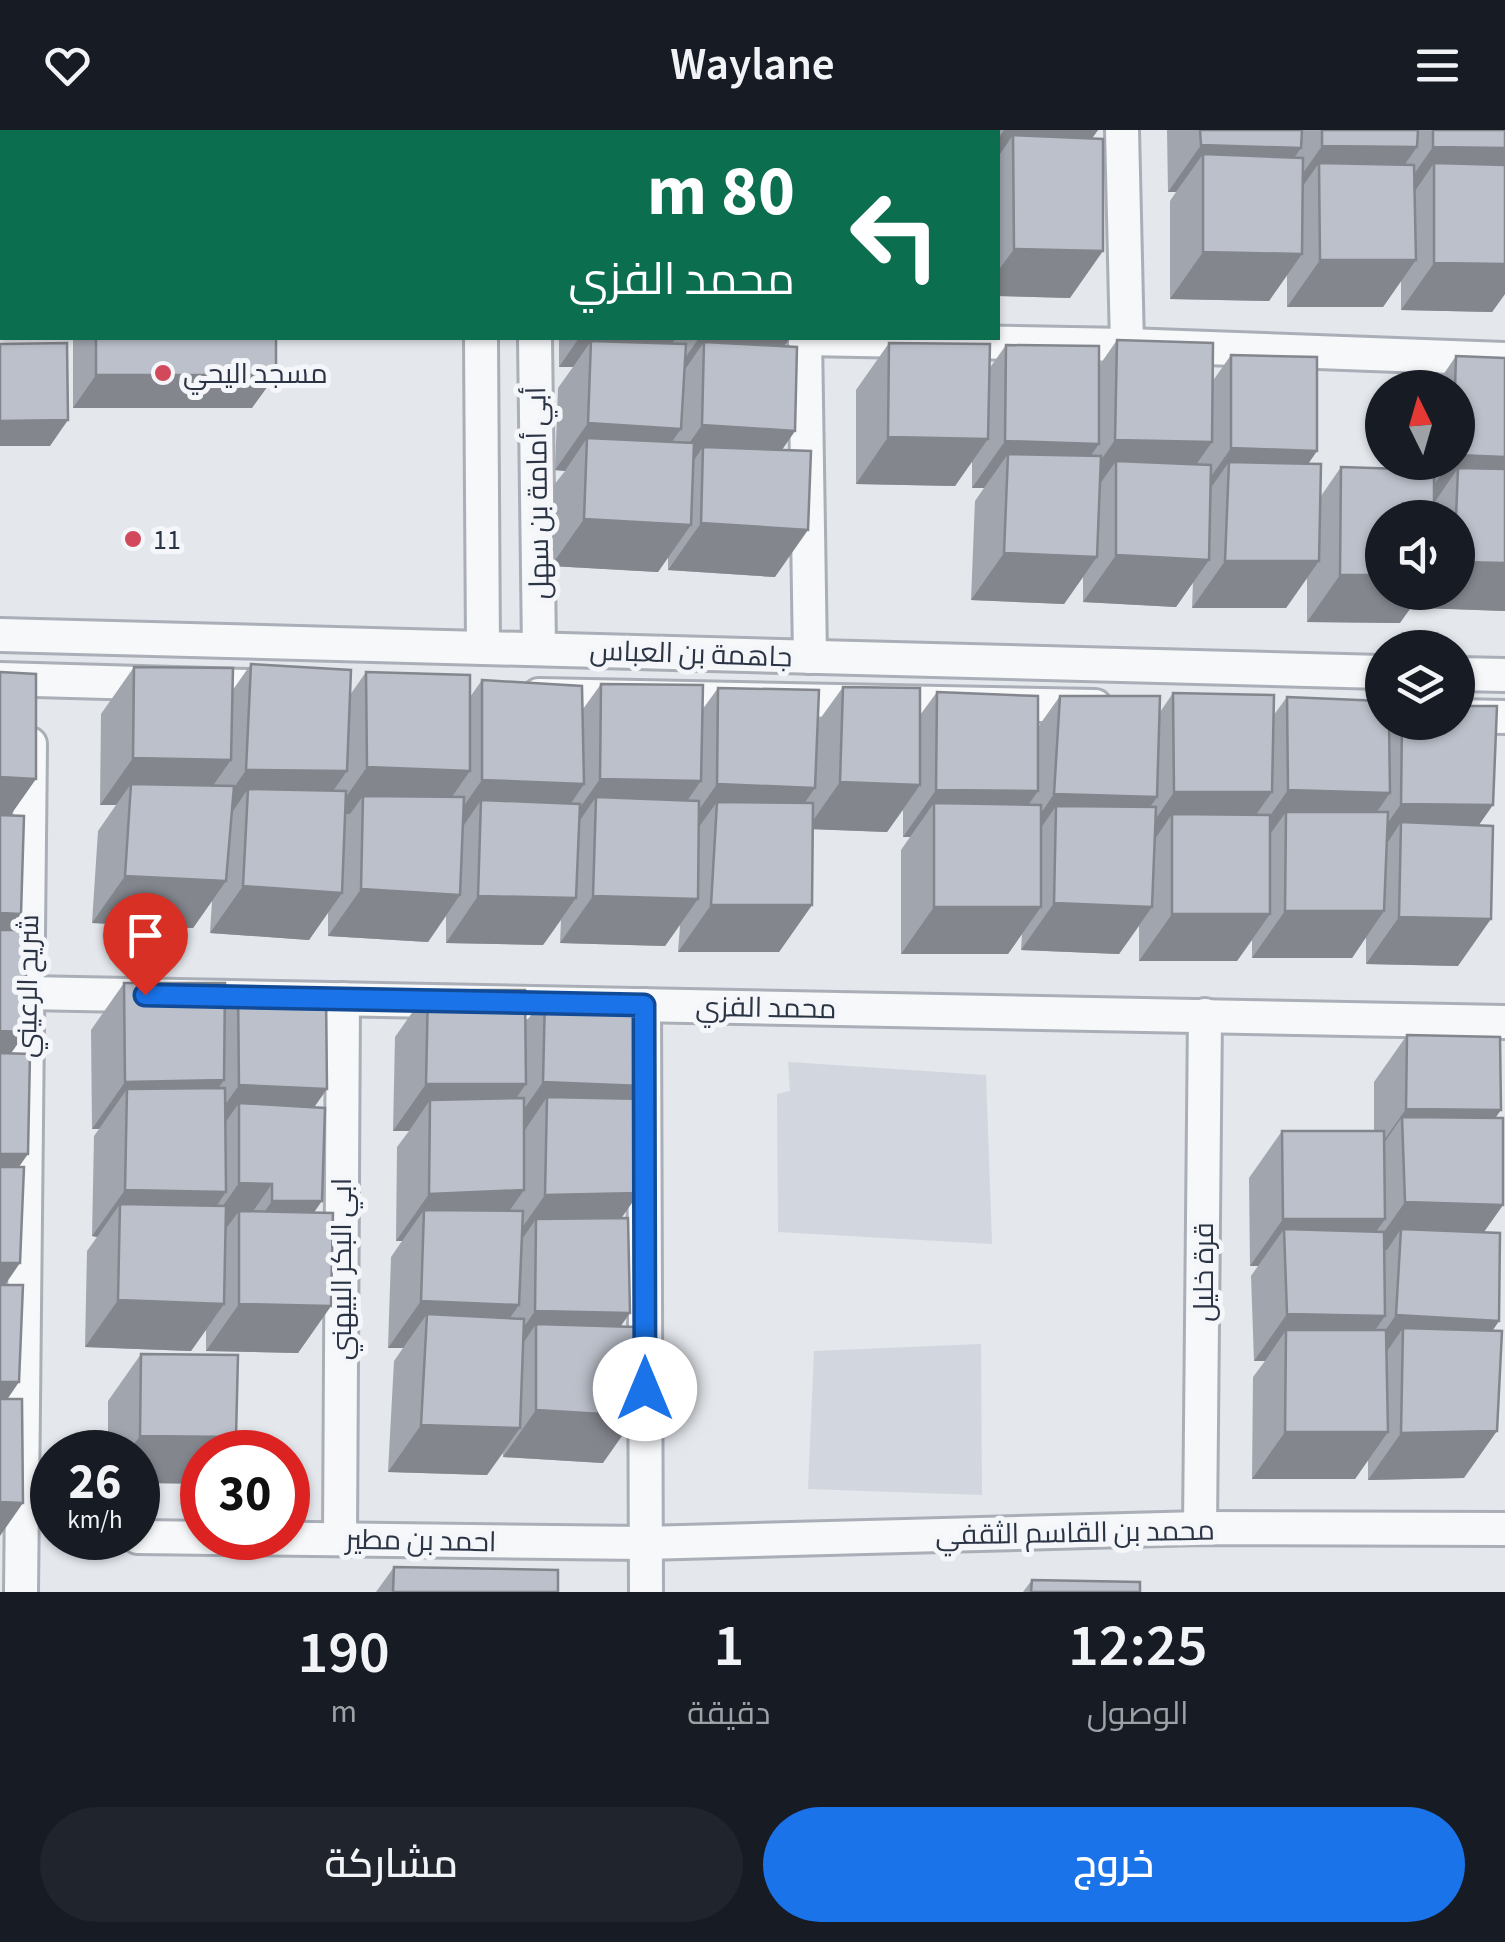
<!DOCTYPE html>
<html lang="ar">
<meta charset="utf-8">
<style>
:root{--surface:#171b24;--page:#20242c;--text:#f1f3f6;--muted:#9ea1a6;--accent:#1a73e8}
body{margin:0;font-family:"Source Sans 3",Cairo,sans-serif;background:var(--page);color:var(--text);direction:rtl;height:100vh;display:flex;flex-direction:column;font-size:38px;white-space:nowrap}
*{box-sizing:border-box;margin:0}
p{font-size:32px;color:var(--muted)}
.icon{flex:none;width:55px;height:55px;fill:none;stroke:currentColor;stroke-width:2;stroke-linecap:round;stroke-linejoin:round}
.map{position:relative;height:1462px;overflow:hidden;direction:ltr}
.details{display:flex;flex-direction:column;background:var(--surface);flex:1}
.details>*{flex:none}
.hud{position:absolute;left:0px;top:0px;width:1000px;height:210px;box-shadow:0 2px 8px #0004;direction:rtl;background:#0b6e4f;color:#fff;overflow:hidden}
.needle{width:65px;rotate:355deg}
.fabs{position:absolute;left:1365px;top:240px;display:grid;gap:20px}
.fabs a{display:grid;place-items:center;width:110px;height:110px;border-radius:50%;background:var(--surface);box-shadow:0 2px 8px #0004;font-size:50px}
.speed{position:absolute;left:30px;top:1300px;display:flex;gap:20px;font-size:50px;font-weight:700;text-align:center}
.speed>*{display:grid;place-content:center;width:130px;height:130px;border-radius:50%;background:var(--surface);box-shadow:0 2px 8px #0004;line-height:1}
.speed small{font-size:25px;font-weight:400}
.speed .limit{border:15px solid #d22;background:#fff;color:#111}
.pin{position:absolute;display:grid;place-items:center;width:85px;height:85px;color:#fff;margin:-102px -42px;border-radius:50% 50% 50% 0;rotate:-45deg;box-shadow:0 0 10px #0007}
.pin .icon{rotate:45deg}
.me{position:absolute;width:110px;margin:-55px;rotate:0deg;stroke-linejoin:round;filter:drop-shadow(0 0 8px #0008)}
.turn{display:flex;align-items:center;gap:35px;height:210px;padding:0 40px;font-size:45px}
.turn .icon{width:130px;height:130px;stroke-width:2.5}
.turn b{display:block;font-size:70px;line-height:85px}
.eta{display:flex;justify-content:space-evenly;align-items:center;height:170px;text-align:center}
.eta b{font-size:60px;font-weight:600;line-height:70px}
.action{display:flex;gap:20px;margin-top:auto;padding:20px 40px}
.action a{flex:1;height:115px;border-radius:60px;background:var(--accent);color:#fff;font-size:40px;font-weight:600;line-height:115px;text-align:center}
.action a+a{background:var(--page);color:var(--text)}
header{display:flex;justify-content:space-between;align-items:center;height:130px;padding:0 40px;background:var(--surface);font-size:45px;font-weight:600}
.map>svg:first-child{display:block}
.built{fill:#d2d6de}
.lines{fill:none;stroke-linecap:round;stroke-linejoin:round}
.minor-casing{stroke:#a9aeb7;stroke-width:38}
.minor{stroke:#f7f8fa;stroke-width:32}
.wall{fill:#a1a5ae}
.shaded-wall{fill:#83868d}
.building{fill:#bbc0ca;stroke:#83868d;stroke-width:2.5}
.route-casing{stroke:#114b97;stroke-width:25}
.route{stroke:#1a73e8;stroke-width:18}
.poi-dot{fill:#d1495b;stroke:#f4f6f9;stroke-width:4}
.labels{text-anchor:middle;stroke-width:10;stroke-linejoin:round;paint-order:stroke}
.poi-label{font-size:28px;fill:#2b3445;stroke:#f4f6f9;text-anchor:start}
.street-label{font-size:28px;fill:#2b3445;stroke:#f4f6f9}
</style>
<header><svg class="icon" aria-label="menu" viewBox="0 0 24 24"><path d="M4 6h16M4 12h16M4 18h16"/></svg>Waylane<svg class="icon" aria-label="heart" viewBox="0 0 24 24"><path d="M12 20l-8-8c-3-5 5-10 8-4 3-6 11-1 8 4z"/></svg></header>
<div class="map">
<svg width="1505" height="1462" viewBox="0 0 1505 1462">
<rect width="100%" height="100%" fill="#e4e7ec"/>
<g class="built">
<polygon points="788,932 986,945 992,1114 778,1102 777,964 790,961"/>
<polygon points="981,1214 982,1365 808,1359 814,1221"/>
</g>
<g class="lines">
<g class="minor-casing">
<g id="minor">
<polyline points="480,0 480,2"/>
<polyline points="532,0 532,2"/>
<polyline points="803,0 803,2"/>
<polyline points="1122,0 1127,215"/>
<polyline points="481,208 483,518"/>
<polyline points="535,208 539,519"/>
<polyline points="805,208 810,527"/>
<polyline points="805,209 1127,215 1505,229"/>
<polyline points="0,505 1382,542"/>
<polyline points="1458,544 1505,545"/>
<polyline points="0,549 280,557"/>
<polyline points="539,565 1095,576"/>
<polyline points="1458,586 1505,587"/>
<polyline points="27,863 1505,892"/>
<polyline points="644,875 646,1462"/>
<polyline points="1200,1398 1205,885"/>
<polyline points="138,1407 645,1413 1200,1398 1505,1399"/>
<polyline points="340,1409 343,869"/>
<polyline points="21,1462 30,614"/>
</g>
</g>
<use href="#minor" class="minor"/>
</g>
<g class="wall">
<rect x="680" y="0" width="111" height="2"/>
<polygon points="863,0 1098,0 1092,8 1070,168 998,166 998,2 863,2"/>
<polygon points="1167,0 1505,0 1505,164 1492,182 1401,180 1401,150 1383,177 1287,177 1287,145 1269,171 1170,169 1170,71 1176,62 1168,62"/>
<polygon points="73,208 276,208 252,278 73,278"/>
<polygon points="559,208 790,208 784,216 795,301 782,320 775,447 668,440 668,427 658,442 551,436 554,355 565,341 555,340 558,258 573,237 559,237"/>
<polygon points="1117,210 1212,252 1231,225 1317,321 1308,334 1321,366 1341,337 1422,339 1422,332 1458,332 1458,258 1434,258 1456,226 1505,228 1505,481 1422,478 1422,462 1458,462 1458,388 1382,388 1400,493 1307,492 1307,448 1286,478 1192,478 1193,452 1176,477 1083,472 1083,447 1064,474 971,470 975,371 984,358 972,358 972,331 955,356 856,354 856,260 889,213 989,239 1006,215 1099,236"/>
<polygon points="251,534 350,565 366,542 470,567 482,550 583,579 601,554 702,580 718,558 817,593 843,557 920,585 937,562 1038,597 1060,566 1160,582 1173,563 1273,586 1287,567 1389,595 1391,592 1402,592 1479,695 1458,836 1366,834 1366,807 1352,828 1252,828 1252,810 1237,831 1139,831 1139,796 1119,824 1021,820 1022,804 1008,824 901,824 901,720 910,707 903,707 903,680 887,702 813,699 812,775 779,822 678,822 680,795 665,816 560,813 561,790 543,815 446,813 446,786 428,812 328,806 328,782 309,810 210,803 212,771 193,798 92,793 98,701 116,675 100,675 101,584 134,537 232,561"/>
<polygon points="124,853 225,877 238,858 314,977 314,1083 331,1176 298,1223 206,1221 206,1200 191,1221 85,1217 87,1121 97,1107 92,1106 94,1006 99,999 92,999 91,900"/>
<polygon points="428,860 525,893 545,866 632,969 621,1088 620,1196 603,1333 503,1327 503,1323 487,1345 388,1342 394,1231 403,1218 388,1218 391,1127 402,1111 396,1111 397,1017 409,1001 393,1001 395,907"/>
<polygon points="1407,905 1495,988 1503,1075 1483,1102 1499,1191 1493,1200 1464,1348 1368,1350 1368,1330 1355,1349 1252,1349 1253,1247 1265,1231 1254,1231 1251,1146 1258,1136 1250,1136 1249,1048 1282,1001 1374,1001 1374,952"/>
<polygon points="141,1224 236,1307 226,1322 108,1322 108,1271"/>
<polygon points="394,1437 558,1462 376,1462"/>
<polygon points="1032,1450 1140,1462 1023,1462"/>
</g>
<g class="shaded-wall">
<polygon points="888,0 983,0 981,2 886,2"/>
<polygon points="1004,0 1098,0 1069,41 1013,5 998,27 998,9"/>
<polygon points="1201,15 1301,18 1268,65 1203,24 1176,62 1168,62"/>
<polygon points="1322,16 1417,17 1384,64 1319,33 1298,63 1289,63"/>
<polygon points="1433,17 1505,18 1505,45 1434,33 1413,64 1400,64"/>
<polygon points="1014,119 1103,121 1070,168 998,166 998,141"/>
<polygon points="1203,122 1302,124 1269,171 1170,169"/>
<polygon points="1320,130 1416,130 1383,177 1287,177"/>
<polygon points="1434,133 1505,134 1505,164 1492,182 1401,180"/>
<polygon points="579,208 676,208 654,238 591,211 573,237 559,237"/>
<polygon points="699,208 790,208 761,249 704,212 679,248 671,248"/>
<polygon points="96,245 276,245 252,278 73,278"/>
<polygon points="68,290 50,316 0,316 0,291"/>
<polygon points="588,293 681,299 648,346 587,308 565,341 555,340"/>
<polygon points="702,295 795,301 762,348 703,317 685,343 669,342"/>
<polygon points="888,307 988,309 955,356 856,354"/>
<polygon points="1115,310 1212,312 1179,359 1116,331 1097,358 1082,357"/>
<polygon points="1005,311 1099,314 1066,361 1008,324 984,358 972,358"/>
<polygon points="1231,318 1317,321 1284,368 1229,332 1205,366 1198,365"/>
<polygon points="1458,325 1505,327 1505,375 1458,338 1434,373 1422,372 1450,332 1458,332"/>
<polygon points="584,389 691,395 658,442 551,436"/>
<polygon points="701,393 808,400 775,447 668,440"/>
<polygon points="1004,423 1097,427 1064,474 971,470"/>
<polygon points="1116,425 1209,430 1176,477 1083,472"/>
<polygon points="1225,431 1319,431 1286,478 1192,478"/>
<polygon points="1458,432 1505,433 1505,481 1422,478 1433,462 1458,462"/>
<polygon points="1340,445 1382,445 1382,462 1422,462 1400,493 1307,492"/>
<polygon points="133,628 231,630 198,677 131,654 116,675 100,675"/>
<polygon points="367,637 470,641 437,688 363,666 350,684 334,684"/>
<polygon points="246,640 347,641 314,688 248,659 229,687 214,687"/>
<polygon points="0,647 36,649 3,696 0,696"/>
<polygon points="600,649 701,651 668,698 596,667 576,696 567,696"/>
<polygon points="482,650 584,654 552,701 481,670 462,698 449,697"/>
<polygon points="840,652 920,655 887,702 807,699"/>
<polygon points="717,654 815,658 782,705 717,672 696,701 684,701"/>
<polygon points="936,660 1038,661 1005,708 934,673 910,707 903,707"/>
<polygon points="1288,660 1390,663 1357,710 1286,682 1268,707 1255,707"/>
<polygon points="1174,662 1272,662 1239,709 1172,684 1155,709 1142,709"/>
<polygon points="1054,664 1157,667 1124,714 1056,676 1032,711 1022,711"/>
<polygon points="1401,674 1493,675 1460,722 1401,692 1382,721 1368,721"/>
<polygon points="125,746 226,751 193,798 92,793"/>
<polygon points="243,756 342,763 309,810 210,803"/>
<polygon points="361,759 460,765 428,812 328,806"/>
<polygon points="478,766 576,768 543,815 446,813"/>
<polygon points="593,766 698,769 665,816 560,813"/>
<polygon points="1054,773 1152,777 1119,824 1021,820"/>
<polygon points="711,775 812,775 779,822 678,822"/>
<polygon points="934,777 1041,777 1008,824 901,824"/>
<polygon points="1285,781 1384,781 1352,828 1252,828"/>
<polygon points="0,783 21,784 0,813"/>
<polygon points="1172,784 1270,784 1237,831 1139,831"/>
<polygon points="1399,787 1491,789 1458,836 1366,834"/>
<polygon points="0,901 26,902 0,939"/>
<polygon points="224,950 191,997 127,959 99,999 92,999 125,952"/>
<polygon points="543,952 642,956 609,1003 547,967 525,1000 510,999"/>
<polygon points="426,954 526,954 493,1001 430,970 409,1001 393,1001"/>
<polygon points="239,955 327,959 294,1006 239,973 218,1003 206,1002"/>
<polygon points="1406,979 1501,980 1468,1027 1402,987 1375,1026 1373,1026"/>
<polygon points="0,1024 28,1024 0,1064"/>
<polygon points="239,1053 272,1054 239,1101 239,1081 225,1100 206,1100"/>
<polygon points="125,1060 226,1062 194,1109 120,1074 97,1107 92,1106"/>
<polygon points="524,1060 491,1107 424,1080 402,1111 396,1111 429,1064"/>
<polygon points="639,1063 606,1110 536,1089 520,1112 512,1112 545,1065"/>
<polygon points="272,1071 322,1071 289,1118 239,1118"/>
<polygon points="1405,1072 1503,1075 1470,1122 1401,1099 1387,1120 1372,1119"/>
<polygon points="1283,1089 1385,1089 1352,1136 1284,1099 1258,1136 1250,1136"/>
<polygon points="0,1133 20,1133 0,1162"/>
<polygon points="118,1170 224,1174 191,1221 85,1217"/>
<polygon points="421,1171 519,1175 486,1222 427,1184 403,1218 388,1218"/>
<polygon points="239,1174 331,1176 298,1223 206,1221"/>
<polygon points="535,1181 630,1183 597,1230 536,1194 513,1228 502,1228"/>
<polygon points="1287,1184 1385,1186 1352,1233 1286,1200 1265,1231 1254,1231"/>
<polygon points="1396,1185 1499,1191 1466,1238 1403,1198 1379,1233 1363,1232"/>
<polygon points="0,1252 19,1252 0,1280"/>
<polygon points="536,1280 636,1286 603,1333 503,1327"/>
<polygon points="421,1295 520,1298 487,1345 388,1342"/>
<polygon points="1497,1301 1464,1348 1368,1350 1401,1303"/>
<polygon points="1285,1302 1388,1302 1355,1349 1252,1349"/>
<polygon points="140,1306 236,1307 226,1322 202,1322 202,1354 138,1353 138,1322 128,1322"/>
<polygon points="0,1372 23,1373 0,1406"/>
</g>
<g class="building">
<rect x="709" y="0" width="82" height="2"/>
<polygon points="1200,0 1302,0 1301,18 1201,15"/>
<polygon points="1322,0 1418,0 1417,17 1322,16"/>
<polygon points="1433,0 1505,0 1505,18 1433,17"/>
<polygon points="1013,5 1103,9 1103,121 1014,119"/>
<polygon points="1203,24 1303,28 1302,124 1203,122"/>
<polygon points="1319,33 1414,35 1416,130 1320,130"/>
<polygon points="1434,33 1505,35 1505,134 1434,133"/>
<rect x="96" y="208" width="180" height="37"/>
<polygon points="1117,210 1213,213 1212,312 1115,310"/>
<polygon points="591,211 686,214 681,299 588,293"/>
<polygon points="704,212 797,217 795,301 702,295"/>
<polygon points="67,213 68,290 0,291 0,214"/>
<polygon points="889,213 990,214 988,309 888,307"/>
<polygon points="1006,215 1099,216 1099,314 1005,311"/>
<polygon points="1231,225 1317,227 1317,321 1231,318"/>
<polygon points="1456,226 1505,228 1505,327 1458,325 1458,258 1455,258"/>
<polygon points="587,308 694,313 691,395 584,389"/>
<polygon points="703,317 811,321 808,400 701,393"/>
<polygon points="1008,324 1101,326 1097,427 1004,423"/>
<polygon points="1116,331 1211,335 1209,430 1116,425"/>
<polygon points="1229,332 1321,334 1319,431 1225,431"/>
<polygon points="1341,337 1434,340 1434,388 1382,388 1382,445 1340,445"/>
<polygon points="1458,338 1505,339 1505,433 1458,432 1456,388"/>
<polygon points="251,534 351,540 347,641 246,640"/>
<polygon points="134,537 233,538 231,630 133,628"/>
<polygon points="0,542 36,544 36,649 0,647"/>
<polygon points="366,542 470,545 470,641 367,637"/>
<polygon points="482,550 582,556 584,654 482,650"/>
<polygon points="601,554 703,555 701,651 600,649"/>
<polygon points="843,557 920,558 920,655 840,652"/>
<polygon points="718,558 819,560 815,658 717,654"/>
<polygon points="937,562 1038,566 1038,661 936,660"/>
<polygon points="1173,563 1274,565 1272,662 1174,662"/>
<polygon points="1060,566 1160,566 1157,667 1054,664"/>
<polygon points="1287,567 1382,571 1382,592 1389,592 1390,663 1288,660"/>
<polygon points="1458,576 1497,576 1493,675 1401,674 1402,592 1458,592"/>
<polygon points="131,654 234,656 226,751 125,746"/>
<polygon points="248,659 346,661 342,763 243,756"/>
<polygon points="363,666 464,667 460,765 361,759"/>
<polygon points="596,667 699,671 698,769 593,766"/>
<polygon points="481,670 580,674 576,768 478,766"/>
<polygon points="717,672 813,673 812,775 711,775"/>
<polygon points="934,673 1041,675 1041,777 934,777"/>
<polygon points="1056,676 1156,677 1152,777 1054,773"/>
<polygon points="1286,682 1388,682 1384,781 1285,781"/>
<polygon points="1172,684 1270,685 1270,784 1172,784"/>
<polygon points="0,685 24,686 21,784 0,783"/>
<polygon points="1401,692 1493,696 1491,789 1399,787"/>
<polygon points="0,800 26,800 26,902 0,901"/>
<polygon points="124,853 225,853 224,950 125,952"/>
<polygon points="238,858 326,861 327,959 239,955"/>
<polygon points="428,860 525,860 526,954 426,954"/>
<polygon points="545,866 644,867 642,956 543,952"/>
<polygon points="1407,905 1500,907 1501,980 1406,979"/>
<polygon points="0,923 30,924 28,1024 0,1024"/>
<polygon points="225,958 226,1062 125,1060 127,959"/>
<polygon points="547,967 643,969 639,1063 545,1065"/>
<polygon points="524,968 524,1060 429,1064 430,970"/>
<polygon points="239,973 325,978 322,1071 272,1071 272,1054 239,1053"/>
<polygon points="1402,987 1503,988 1503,1075 1405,1072"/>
<polygon points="1282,1001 1384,1001 1385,1089 1283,1089"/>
<polygon points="0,1037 24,1037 20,1133 0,1133"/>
<polygon points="120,1074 226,1076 224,1174 118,1170"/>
<polygon points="424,1080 523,1081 519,1175 421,1171"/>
<polygon points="239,1081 333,1083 331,1176 239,1174"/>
<polygon points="628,1088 630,1183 535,1181 536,1089"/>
<polygon points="1284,1099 1384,1102 1385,1186 1287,1184"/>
<polygon points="1401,1099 1500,1103 1499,1191 1396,1185"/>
<polygon points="0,1155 23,1155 19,1252 0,1252"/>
<polygon points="427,1184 524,1189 520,1298 421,1295"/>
<polygon points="536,1194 636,1197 636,1286 536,1280"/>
<polygon points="1403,1198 1502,1201 1497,1301 1401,1303"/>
<polygon points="1286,1200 1386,1200 1388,1302 1285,1302"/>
<polygon points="141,1224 238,1225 236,1307 140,1306"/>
<polygon points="0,1269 22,1269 23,1373 0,1372"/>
<polygon points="394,1437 558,1440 558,1462 393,1462"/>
<polygon points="1032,1450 1140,1452 1140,1462 1031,1462"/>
</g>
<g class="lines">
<g class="route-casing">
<polyline id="route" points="145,865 644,875 645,1259"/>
</g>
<use href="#route" class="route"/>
</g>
<g class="poi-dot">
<circle cx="163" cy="243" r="10"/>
<circle cx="133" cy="409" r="10"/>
</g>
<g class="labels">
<g class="poi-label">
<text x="183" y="253">مسجد اليحي</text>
<text x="153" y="419">11</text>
</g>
<g class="street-label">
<text transform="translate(537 363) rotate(-91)" y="10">أبي أمامة بن سهل</text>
<text transform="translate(691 523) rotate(2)" y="10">جاهمة بن العباس</text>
<text transform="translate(27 856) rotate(-89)" y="10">شريح الرعيني</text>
<text transform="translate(766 877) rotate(1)" y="10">محمد الفزي</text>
<text transform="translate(341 1139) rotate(-90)" y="10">ابي البكر البيهني</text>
<text transform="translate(1203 1142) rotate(-90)" y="10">قرة خليل</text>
<text transform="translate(1075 1402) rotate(-1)" y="10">محمد بن القاسم الثقفي</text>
<text transform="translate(421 1410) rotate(1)" y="10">احمد بن مطير</text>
</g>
</g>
</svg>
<div class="fabs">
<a><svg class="needle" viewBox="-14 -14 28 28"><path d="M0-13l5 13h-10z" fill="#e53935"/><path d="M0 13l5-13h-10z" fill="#9ea1a6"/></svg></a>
<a><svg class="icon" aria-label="sound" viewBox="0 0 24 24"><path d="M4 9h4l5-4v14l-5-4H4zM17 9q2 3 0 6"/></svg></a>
<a><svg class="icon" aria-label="layers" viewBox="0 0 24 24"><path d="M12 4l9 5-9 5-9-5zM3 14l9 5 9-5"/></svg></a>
</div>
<div class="speed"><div>26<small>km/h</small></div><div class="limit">30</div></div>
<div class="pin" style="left:145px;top:865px;background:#d93025"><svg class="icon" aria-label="arrive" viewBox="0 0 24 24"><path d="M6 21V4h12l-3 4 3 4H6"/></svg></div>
<svg class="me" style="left:645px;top:1259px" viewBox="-20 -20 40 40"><circle r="19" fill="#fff"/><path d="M0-13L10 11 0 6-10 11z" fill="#1a73e8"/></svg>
<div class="hud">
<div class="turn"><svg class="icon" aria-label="left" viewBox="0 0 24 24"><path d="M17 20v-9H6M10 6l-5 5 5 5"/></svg><div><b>80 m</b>محمد الفزي</div></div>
</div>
</div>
<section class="details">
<div class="eta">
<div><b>12:25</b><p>الوصول</p></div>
<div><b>1</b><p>دقيقة</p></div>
<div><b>190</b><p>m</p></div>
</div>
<div class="action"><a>خروج</a><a>مشاركة</a></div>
</section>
